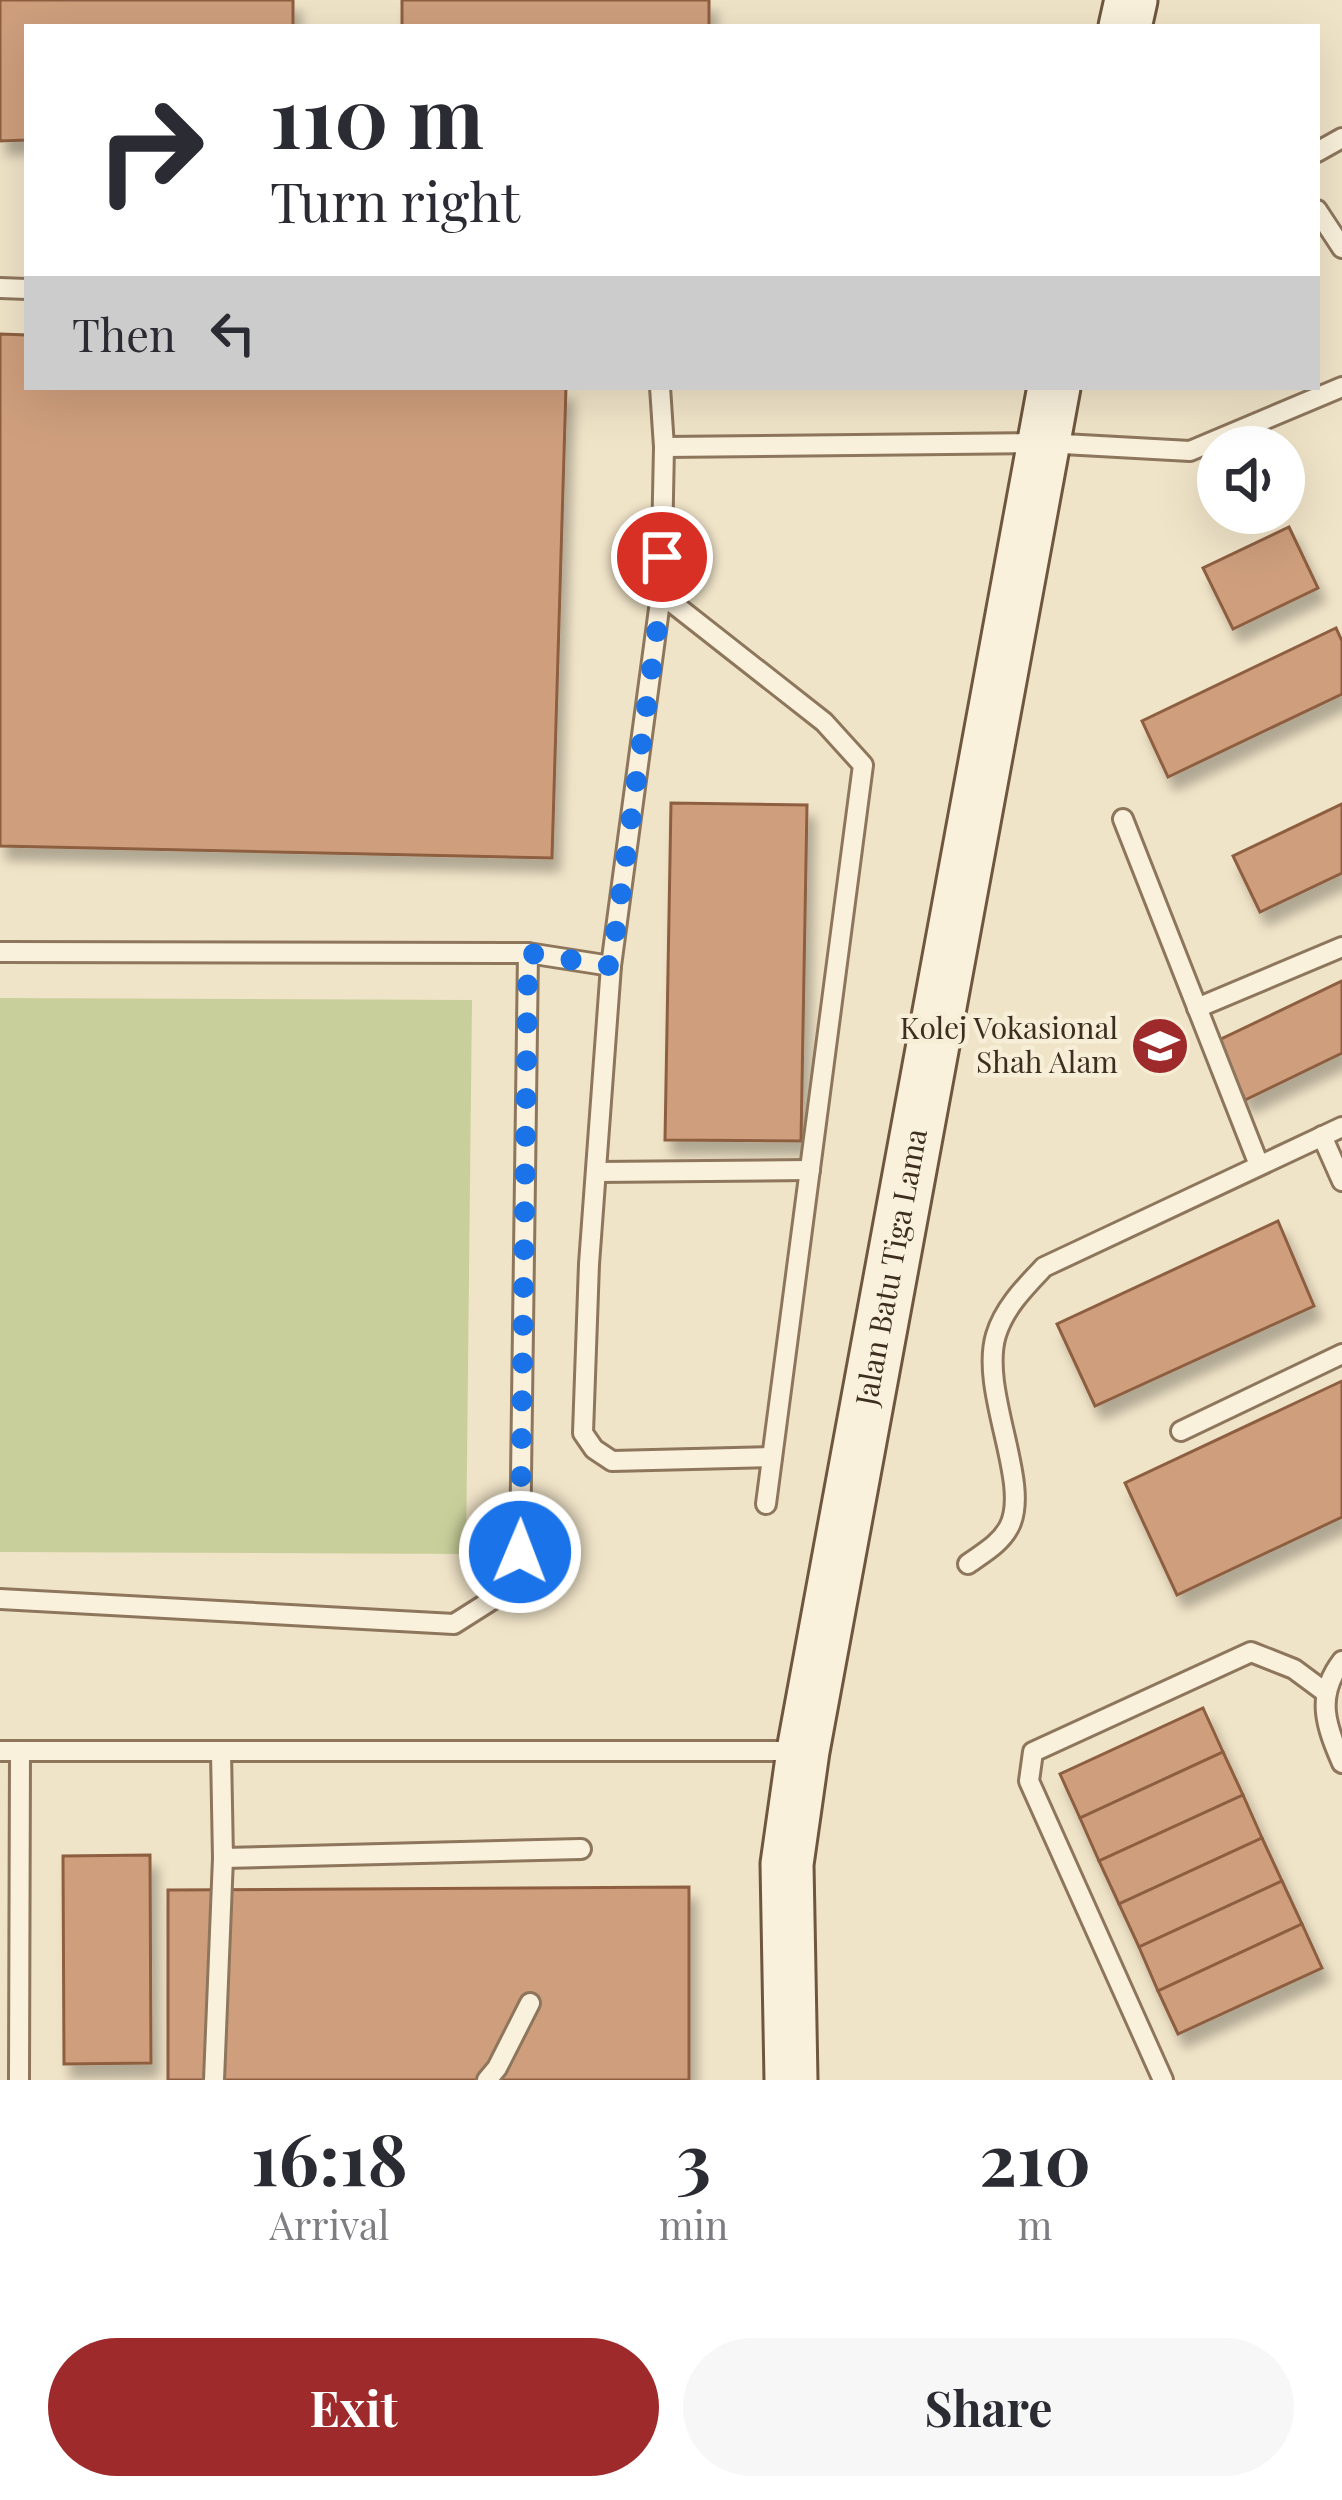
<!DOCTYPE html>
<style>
:root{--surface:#fff;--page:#f7f7f7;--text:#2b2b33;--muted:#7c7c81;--accent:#9e2a2b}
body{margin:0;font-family:"Playfair Display",serif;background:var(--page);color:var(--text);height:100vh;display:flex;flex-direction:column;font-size:45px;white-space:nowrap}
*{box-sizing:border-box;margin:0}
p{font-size:39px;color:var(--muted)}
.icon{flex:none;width:66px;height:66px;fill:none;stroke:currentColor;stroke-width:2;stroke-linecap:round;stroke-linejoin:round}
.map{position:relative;height:2080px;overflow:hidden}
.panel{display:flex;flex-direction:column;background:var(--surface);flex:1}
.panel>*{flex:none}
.top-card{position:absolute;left:24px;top:24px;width:1296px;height:366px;border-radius:0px;box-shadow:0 12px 48px #0002;background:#fff;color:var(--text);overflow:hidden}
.controls{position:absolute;left:1197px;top:426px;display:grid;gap:24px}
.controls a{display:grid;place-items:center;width:108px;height:108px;border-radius:50%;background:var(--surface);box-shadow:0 12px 48px #0002;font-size:60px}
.pin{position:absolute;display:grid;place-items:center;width:102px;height:102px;color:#fff;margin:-51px;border:6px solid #fff;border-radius:50%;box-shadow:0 3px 12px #0007}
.me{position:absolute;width:132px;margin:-66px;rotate:1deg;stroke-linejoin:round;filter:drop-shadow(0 0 9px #0008)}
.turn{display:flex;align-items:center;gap:42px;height:252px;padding:0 48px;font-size:54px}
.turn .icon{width:156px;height:156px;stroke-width:2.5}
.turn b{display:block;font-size:84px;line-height:102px}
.then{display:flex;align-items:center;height:114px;padding:0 48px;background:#0003;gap:24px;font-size:45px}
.eta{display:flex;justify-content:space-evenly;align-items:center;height:204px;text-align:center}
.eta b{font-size:72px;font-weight:700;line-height:84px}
.cta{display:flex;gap:24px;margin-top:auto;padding:24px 48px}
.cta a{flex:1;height:138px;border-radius:72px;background:var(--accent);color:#fff;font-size:48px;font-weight:700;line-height:138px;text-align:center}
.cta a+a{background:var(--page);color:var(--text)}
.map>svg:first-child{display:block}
.green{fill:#c9cf9b}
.building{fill:#cf9f7d;stroke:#8d5f41;stroke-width:3;filter:url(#shadow)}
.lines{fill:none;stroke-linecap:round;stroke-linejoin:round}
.lane-casing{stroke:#8d765c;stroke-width:24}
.secondary-casing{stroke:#6f573f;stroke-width:57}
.lane{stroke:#faf1dc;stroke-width:18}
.secondary{stroke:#faf1dc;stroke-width:51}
.route{stroke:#1a73e8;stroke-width:21;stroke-dasharray:0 37.8}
.labels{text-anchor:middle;stroke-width:9;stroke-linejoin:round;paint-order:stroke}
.poi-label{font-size:30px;fill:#3d2e20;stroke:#f7eed8;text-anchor:end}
.street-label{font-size:30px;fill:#3d2e20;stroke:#f7eed8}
</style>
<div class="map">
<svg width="1342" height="2080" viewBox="0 0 1342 2080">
<defs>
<filter id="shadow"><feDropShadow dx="7" dy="13" stdDeviation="6" flood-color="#0004"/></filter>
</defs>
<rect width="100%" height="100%" fill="#f0e4c8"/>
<polygon class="green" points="0,998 472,1000 466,1554 0,1552"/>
<g class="building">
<polygon points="0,0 293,0 293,27 27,27 27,140 0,141"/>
<rect x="402" y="0" width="307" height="27"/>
<polygon points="0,334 27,335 27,387 566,387 552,858 0,846"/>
<polygon points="1289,527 1318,588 1233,629 1203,568"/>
<polygon points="1336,628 1342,641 1342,694 1168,777 1142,721"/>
<polygon points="671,803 807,805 801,1141 665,1140"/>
<polygon points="1342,804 1342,873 1260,912 1233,856"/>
<polygon points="1342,981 1342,1053 1245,1100 1217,1041"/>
<polygon points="1278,1221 1314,1306 1095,1406 1057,1324"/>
<polygon points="1342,1381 1342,1517 1177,1595 1125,1483"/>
<polygon points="1203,1708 1223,1752 1080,1818 1060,1774"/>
<polygon points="1223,1752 1243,1795 1099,1861 1080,1818"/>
<polygon points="1243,1795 1262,1838 1119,1904 1099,1861"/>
<polygon points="1262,1838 1282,1881 1139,1947 1119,1904"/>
<polygon points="150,1855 151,2063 64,2064 63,1856"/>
<polygon points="1282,1881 1302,1924 1158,1991 1139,1947"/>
<polygon points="689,1887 689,2080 168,2080 168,1890"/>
<polygon points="1302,1924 1322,1968 1178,2034 1158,1991"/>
</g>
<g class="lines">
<g class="lane-casing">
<g id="lane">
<polyline points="1317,152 1342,138"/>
<polyline points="1317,210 1342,248"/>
<polyline points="0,288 27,289"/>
<polyline points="660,387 664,447 661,594 611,966 589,1264 583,1433 594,1449 612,1461 772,1457"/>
<polyline points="664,447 1045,443 1190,451 1342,387"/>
<polyline points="661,594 824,722 863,765 766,1504"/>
<polyline points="1123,819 1259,1165"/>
<polyline points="0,952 528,953 611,966"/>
<polyline points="1197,1008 1342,947"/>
<polyline points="1322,1136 1342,1181"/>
<polyline points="597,1172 810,1170"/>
<polyline points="1181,1431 1342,1354"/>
<path d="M968 1564C983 1553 1000 1544 1009 1527 1032 1484 979 1391 996 1335 1004 1308 1025 1287 1044 1267L1342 1127"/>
<polyline points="0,1599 454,1624 495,1598 520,1552 528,953"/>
<path d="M1342 1661C1315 1696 1326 1726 1342 1763"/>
<polyline points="0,1751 798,1751"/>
<polyline points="221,1752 223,1858 581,1849"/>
<polyline points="19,2080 20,1751"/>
<polyline points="214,2080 223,1858"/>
<polyline points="487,2080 497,2068 530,2003"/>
<polyline points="1163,2080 1029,1781 1033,1752 1251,1652 1294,1669 1325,1692"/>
</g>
</g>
<g class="secondary-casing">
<g id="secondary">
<polyline points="1125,27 1131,0"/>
<path id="s1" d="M791 2080 787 1864 803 1751 1054 387"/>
</g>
</g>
<use href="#lane" class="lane"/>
<use href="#secondary" class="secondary"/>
</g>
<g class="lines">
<polyline class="route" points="520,1552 528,953 611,966 662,594 662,557"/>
</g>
<defs>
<g id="school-disc" transform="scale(3)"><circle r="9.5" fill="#9e2a2b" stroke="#f7eed8"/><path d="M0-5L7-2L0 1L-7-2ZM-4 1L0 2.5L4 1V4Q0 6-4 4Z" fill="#fff"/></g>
</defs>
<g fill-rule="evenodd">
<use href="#school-disc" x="1160" y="1046"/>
</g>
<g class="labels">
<g class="poi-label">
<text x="1118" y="1039">Kolej Vokasional<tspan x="1118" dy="34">Shah Alam</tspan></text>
</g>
<g class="street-label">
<text dy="10" stroke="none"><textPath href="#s1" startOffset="822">Jalan Batu Tiga Lama</textPath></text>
</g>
</g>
</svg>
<div class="controls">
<a><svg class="icon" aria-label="sound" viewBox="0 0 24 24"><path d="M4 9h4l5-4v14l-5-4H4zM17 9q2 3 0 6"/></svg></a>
</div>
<div class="pin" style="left:662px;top:557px;background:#d93025"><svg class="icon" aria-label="arrive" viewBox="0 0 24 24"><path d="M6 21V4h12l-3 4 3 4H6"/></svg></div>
<svg class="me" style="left:520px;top:1552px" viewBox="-20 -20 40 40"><circle r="17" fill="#1a73e8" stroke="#fff" stroke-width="3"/><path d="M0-11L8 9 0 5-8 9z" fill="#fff"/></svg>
<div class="top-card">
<div class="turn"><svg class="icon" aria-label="right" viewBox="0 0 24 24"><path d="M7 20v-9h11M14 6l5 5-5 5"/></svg><div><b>110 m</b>Turn right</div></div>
<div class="then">Then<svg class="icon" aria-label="left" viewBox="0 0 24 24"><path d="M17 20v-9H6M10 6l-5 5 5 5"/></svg></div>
</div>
</div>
<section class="panel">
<div class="eta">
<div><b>16:18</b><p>Arrival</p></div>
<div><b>3</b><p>min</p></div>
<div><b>210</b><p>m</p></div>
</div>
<div class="cta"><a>Exit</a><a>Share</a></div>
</section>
